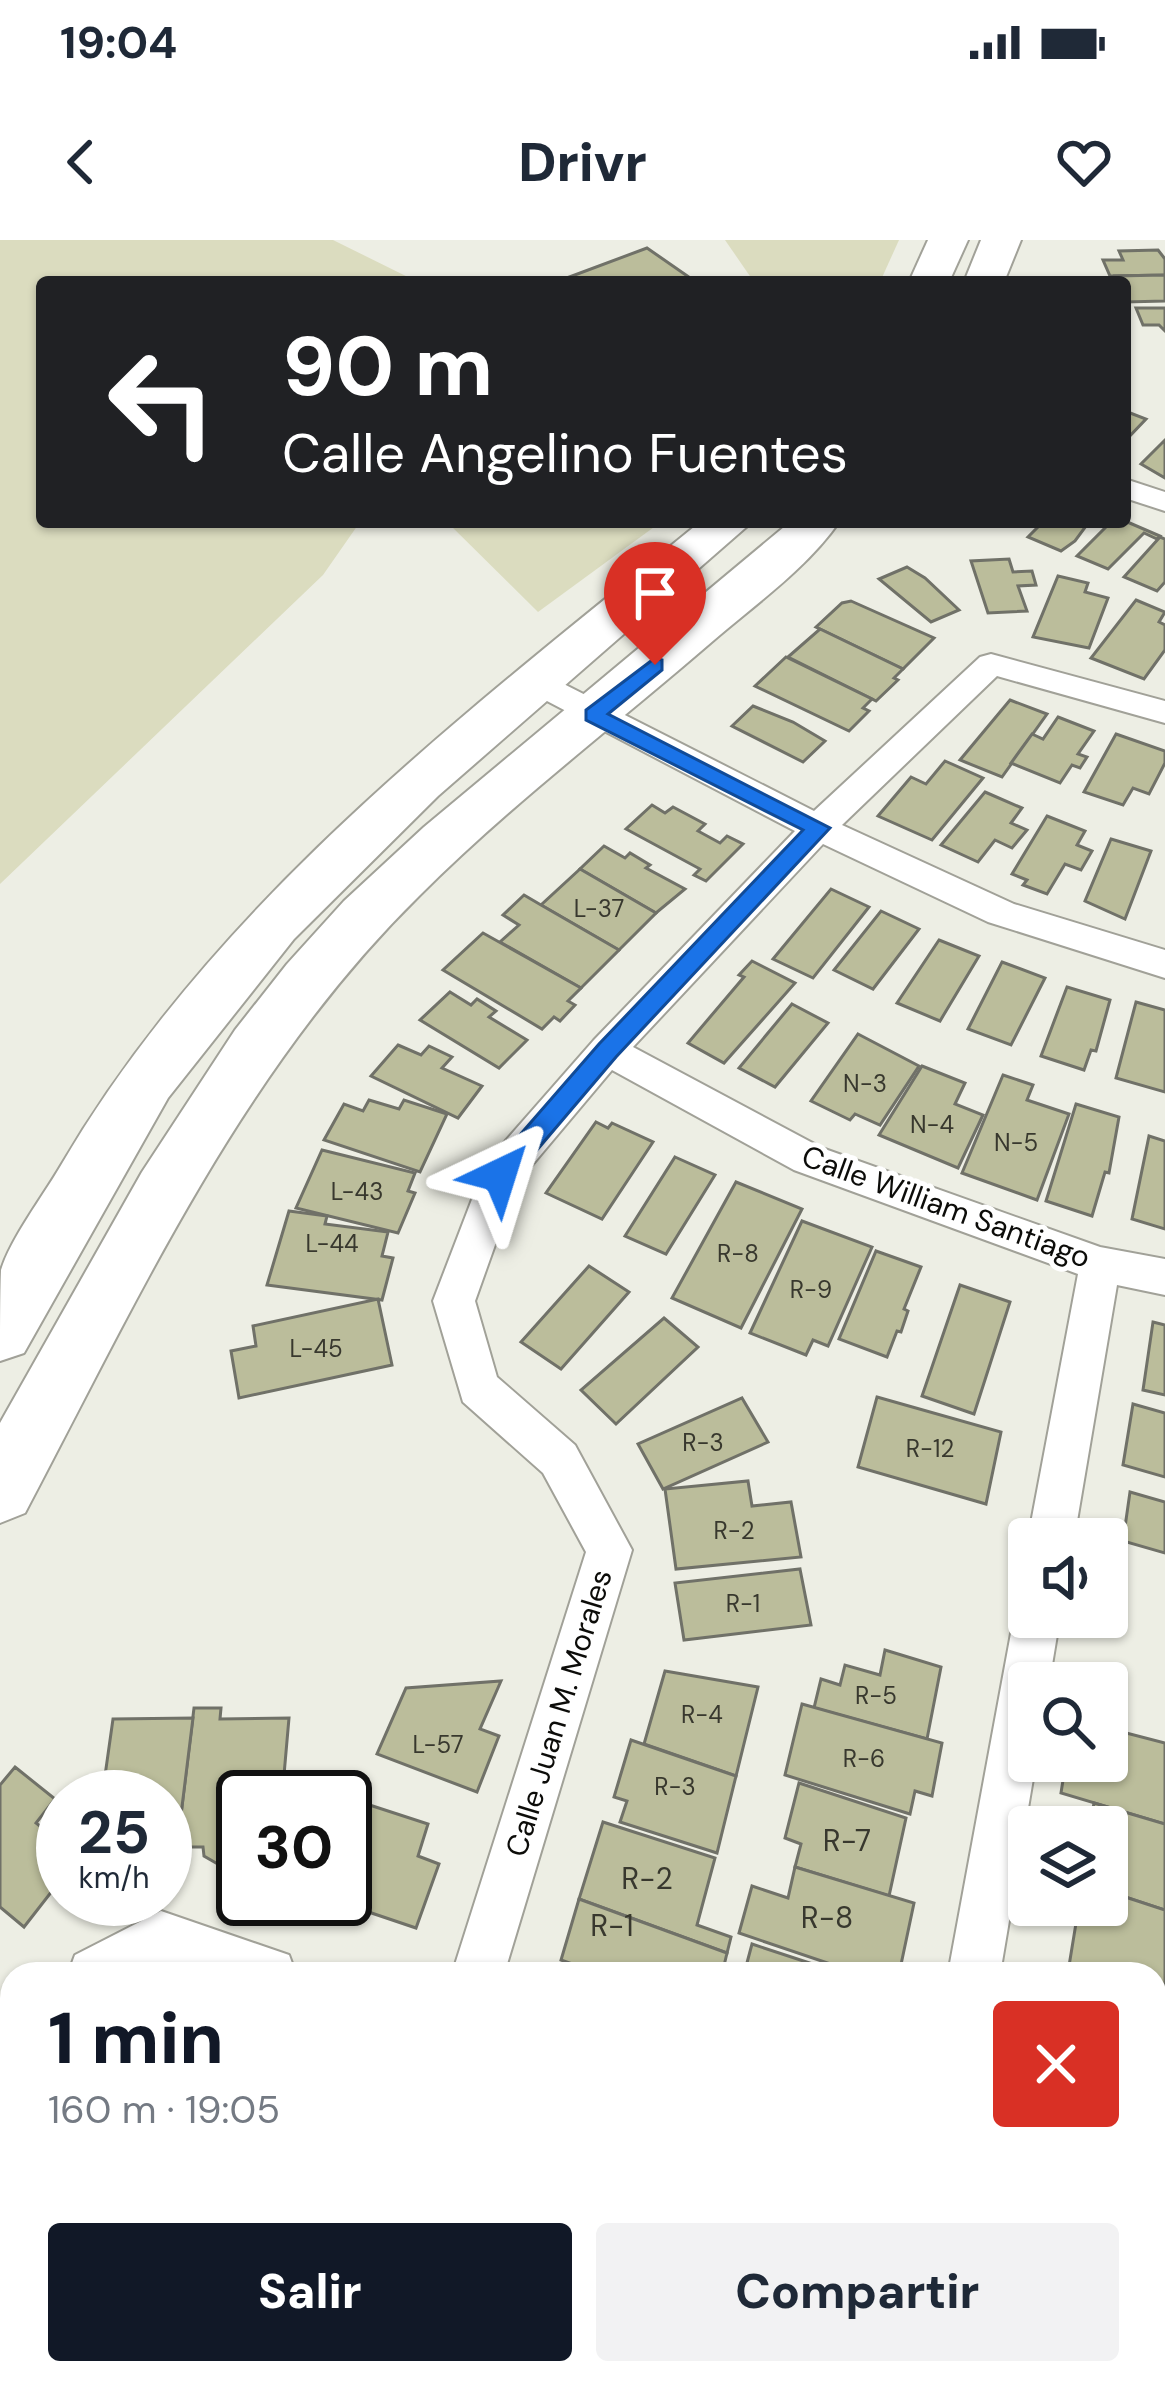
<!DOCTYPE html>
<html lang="es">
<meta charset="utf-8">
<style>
:root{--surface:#fff;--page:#f2f2f3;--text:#1f2937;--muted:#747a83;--accent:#111827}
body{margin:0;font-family:"DM Sans",sans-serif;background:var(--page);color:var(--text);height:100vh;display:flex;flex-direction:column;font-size:45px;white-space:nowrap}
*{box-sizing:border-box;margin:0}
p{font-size:39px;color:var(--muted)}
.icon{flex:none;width:66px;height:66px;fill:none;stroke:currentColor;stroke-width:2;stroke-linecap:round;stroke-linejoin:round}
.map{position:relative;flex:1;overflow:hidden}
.sheet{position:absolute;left:0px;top:1722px;width:1167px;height:423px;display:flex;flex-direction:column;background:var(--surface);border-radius:36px 36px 0 0;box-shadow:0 3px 9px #0004}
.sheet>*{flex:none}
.hud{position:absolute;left:36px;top:36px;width:1095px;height:252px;border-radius:12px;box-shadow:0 3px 9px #0004;background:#202124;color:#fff;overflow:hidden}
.buttons{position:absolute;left:1008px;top:1278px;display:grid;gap:24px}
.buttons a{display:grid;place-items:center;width:120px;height:120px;border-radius:12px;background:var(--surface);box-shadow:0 3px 9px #0004;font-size:60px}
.speed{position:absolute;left:36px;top:1530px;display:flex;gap:24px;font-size:60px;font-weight:700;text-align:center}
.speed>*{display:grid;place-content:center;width:156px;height:156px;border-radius:50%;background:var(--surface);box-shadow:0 3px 9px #0004;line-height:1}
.speed small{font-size:30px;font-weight:400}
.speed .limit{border:6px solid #111;border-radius:18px;background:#fff;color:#111}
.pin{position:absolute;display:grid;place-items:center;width:102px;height:102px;color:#fff;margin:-123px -51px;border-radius:50% 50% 50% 0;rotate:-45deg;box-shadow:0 0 12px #0007}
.pin .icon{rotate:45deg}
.me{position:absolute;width:132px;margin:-66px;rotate:41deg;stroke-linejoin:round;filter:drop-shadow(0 0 9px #0008)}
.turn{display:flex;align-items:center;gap:42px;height:252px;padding:0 48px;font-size:54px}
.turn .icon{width:156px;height:156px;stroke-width:2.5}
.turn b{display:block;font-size:84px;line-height:102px}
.round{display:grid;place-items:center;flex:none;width:126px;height:126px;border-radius:12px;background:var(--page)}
.headline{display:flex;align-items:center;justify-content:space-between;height:204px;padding:0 48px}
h1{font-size:72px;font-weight:800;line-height:90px;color:var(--accent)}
.primary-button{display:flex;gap:24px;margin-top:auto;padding:24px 48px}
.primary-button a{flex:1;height:138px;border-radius:12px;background:var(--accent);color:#fff;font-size:48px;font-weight:800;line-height:138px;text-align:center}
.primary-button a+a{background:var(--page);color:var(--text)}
.status{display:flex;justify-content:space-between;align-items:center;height:84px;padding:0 60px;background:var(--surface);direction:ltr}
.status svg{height:33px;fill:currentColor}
header{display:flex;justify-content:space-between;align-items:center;height:156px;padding:0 48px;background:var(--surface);font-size:54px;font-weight:800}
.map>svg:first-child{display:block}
.green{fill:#dbdcbf}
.building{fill:#bbbd9b;stroke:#707168;stroke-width:3}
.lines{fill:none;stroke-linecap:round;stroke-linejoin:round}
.minor-casing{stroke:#a1a198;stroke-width:4}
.primary-casing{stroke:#a1a198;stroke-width:4}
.minor{fill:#fff;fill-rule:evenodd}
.primary{fill:#fff;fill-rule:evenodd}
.route{fill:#1a73e8;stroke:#114b97;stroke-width:3}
.labels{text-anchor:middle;stroke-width:10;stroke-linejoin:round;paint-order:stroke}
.number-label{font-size:24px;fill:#38382e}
.street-label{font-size:30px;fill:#0c0c09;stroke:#fff}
.near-number-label{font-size:30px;fill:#38382e}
</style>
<div class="status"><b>19:04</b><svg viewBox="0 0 49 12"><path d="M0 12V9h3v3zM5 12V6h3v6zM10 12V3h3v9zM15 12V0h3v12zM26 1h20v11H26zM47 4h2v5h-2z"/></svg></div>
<header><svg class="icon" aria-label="back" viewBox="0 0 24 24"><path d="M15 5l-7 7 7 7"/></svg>Drivr<svg class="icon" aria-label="heart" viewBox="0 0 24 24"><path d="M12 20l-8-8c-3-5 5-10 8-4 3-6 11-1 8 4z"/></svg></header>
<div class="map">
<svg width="1165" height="2144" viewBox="0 0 1165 2144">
<rect width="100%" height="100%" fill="#edeee4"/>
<g class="green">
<polygon points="0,0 333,0 418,42 42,42 42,282 360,282 323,335 0,644"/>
<polygon points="725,0 899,0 880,42 754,42"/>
<polygon points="447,282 661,282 538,372"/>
</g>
<g class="building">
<polygon points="647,8 696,42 556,42"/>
<polygon points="1158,10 1165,19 1165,35 1110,36 1103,20 1123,20 1119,11"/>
<polygon points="1165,35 1165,61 1125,62 1125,42 1117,42 1115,36"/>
<polygon points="1136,68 1165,68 1165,91 1159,85 1143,85"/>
<polygon points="1125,171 1146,179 1125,201"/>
<polygon points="1165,200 1165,238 1141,224"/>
<polygon points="1125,281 1160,296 1157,299 1144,293 1108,329 1077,316 1111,282"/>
<polygon points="1043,282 1089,282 1075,301 1061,311 1028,297"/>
<polygon points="1160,297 1165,299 1165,342 1157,351 1124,337"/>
<polygon points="1009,319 1013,332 1032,331 1036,345 1018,346 1027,371 988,373 971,321"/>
<polygon points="907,327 925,338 959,370 931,382 879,339"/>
<polygon points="1058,336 1088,343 1085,352 1108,358 1089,408 1033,397"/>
<polygon points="1136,360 1165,372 1159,382 1165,385 1165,410 1144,439 1091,418"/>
<polygon points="851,361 934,398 903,429 816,387 842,363"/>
<polygon points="820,389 903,429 894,438 898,440 876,461 788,417"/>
<polygon points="786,417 872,459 863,468 869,471 849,491 755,446"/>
<polygon points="1010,460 1047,474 1002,537 960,520"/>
<polygon points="753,466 793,482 825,501 803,522 732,486"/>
<polygon points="1058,477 1094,491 1078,514 1087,517 1080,528 1072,525 1060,543 1011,523 1032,494 1043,499"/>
<polygon points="1116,494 1165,511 1165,523 1149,554 1133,548 1123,565 1084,552"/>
<polygon points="945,521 983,538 932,600 878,576 911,537 926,544"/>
<polygon points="985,552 1022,568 1011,583 1027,590 1012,608 995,600 978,622 941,605"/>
<polygon points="652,565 665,573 673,567 705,584 698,591 720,603 727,596 743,604 706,641 694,635 700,629 626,589"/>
<polygon points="1047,576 1085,591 1077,605 1092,611 1081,630 1065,624 1047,654 1023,645 1027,640 1012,634"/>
<polygon points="1111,599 1151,611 1125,679 1085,661"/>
<polygon points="604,606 625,618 630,613 650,625 646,628 685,649 656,673 580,629"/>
<polygon points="580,629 656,673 619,710 541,665"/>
<polygon points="831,649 869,667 813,738 773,719"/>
<polygon points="524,655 541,665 619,710 581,748 500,702 519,685 503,675"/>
<polygon points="881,671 919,689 873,749 834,730"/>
<polygon points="483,693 581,748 568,761 575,765 560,781 554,777 542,789 443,730"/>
<polygon points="939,700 979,716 940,781 897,763"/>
<polygon points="752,721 795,743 724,823 688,803 744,737 739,735"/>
<polygon points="1002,722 1045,738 1011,805 968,789"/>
<polygon points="1067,747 1110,760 1096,811 1091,810 1084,830 1041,816"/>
<polygon points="450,752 471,765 477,759 496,771 489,777 527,800 499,828 420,780"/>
<polygon points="1136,762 1165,770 1165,852 1116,838"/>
<polygon points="792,764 828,783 775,847 739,828"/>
<polygon points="858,794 919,826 880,885 855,874 850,880 811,861"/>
<polygon points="398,805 421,815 429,806 452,817 442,828 482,846 458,878 371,836"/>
<polygon points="922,826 965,843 955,864 983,875 958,928 879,895"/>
<polygon points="1003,835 1033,845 1027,860 1069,874 1037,960 962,933"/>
<polygon points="369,860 399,869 404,860 447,874 420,932 324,900 344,864 363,871"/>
<polygon points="1076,864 1119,877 1109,933 1105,932 1092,976 1046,961"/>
<polygon points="596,882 608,888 612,883 653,902 602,979 546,953"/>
<polygon points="1149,896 1165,901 1165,989 1132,979"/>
<polygon points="322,910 415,933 408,951 415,953 398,993 296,968"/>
<polygon points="675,917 715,935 666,1014 625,996"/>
<polygon points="736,942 802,969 741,1088 672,1058"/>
<polygon points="289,971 327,976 325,984 388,992 382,1016 393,1018 382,1060 267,1045"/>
<polygon points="802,981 872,1007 828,1106 813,1100 806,1115 750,1093"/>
<polygon points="876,1011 921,1027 904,1069 908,1071 901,1092 897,1091 887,1117 839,1099"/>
<polygon points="589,1026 629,1052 561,1129 521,1102"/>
<polygon points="960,1045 1010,1062 974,1174 922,1156"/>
<polygon points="378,1059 392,1125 239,1158 231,1111 256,1106 253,1086"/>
<polygon points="664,1078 698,1107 616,1184 581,1150"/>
<polygon points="1153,1082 1165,1085 1165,1155 1143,1150"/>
<polygon points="877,1157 1001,1192 986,1264 858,1227"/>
<polygon points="742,1158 768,1202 663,1249 638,1204"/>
<polygon points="1133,1164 1165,1173 1165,1237 1123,1225"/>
<polygon points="748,1241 752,1266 791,1262 801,1317 676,1329 665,1249"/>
<polygon points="1130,1252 1165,1262 1165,1313 1123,1301"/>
<polygon points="800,1329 811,1385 684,1400 675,1343"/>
<polygon points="885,1410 941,1427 927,1499 814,1468 821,1439 840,1445 845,1425 880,1435"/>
<polygon points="665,1431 758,1447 736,1536 644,1504"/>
<polygon points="501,1441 480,1489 499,1496 477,1552 377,1514 406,1448"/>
<polygon points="802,1464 942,1503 932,1556 915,1551 910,1574 785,1535"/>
<polygon points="194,1468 221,1468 220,1479 289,1478 284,1535 269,1535 267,1557 243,1557 243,1609 234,1609 216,1623 204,1616 203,1607 177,1607"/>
<polygon points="193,1478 177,1607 165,1607 165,1557 102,1557 113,1479"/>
<polygon points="1107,1488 1165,1503 1165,1584 1061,1553 1066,1521 1107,1521"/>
<polygon points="631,1500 736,1536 717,1613 620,1582 627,1561 614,1557"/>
<polygon points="15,1527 55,1559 36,1583 63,1604 63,1637 24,1687 0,1667 0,1545"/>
<polygon points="799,1543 906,1578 889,1656 795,1627 801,1604 785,1598"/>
<polygon points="345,1557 428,1584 418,1616 439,1624 416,1688 330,1659 345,1659"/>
<polygon points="1094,1563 1165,1584 1165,1670 1107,1651 1107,1587 1090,1587"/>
<polygon points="603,1582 715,1618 697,1685 731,1697 727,1713 579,1659"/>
<polygon points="795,1627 914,1663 899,1734 860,1734 739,1693 752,1646 788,1658"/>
<polygon points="1107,1651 1165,1670 1165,1759 1155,1755 1155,1734 1093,1734 1069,1726 1079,1665 1107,1665"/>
<polygon points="579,1659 727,1713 722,1734 584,1734 586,1729 561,1720"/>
<polygon points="752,1704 843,1734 744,1734"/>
<polygon points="1155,1757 1165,1760 1165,1851 1155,1848"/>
<polygon points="1155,1848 1165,1851 1165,1952 1155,1949"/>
<polygon points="12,2098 12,2133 115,2133 111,2144 0,2144 0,2127"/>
<polygon points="467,2133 497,2133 526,2144 464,2144"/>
<polygon points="675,2133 769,2133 767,2144 672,2144"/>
<polygon points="777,2133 870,2133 868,2144 775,2144"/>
<polygon points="870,2133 967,2133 965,2144 868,2144"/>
<polygon points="969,2133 1099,2133 1130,2144 967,2144"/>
</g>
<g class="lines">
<g class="minor-casing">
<g id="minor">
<polygon points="1125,239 1165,252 1165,271 1125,258"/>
<polygon points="991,414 1165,461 1165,483 997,436 842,585 1014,664 1165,710 1165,738 988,682 823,604 633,807 822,908 1100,1007 1165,1019 1165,1055 1117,1045 1074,1299 1028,1299 1078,1034 794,930 612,830 517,943 475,1061 497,1137 575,1205 632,1310 504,1734 452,1734 586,1312 543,1233 463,1162 433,1061 486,923 594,800 795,591 526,450 521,443 526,436 548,436 814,571 980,417"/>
<polygon points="1029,1358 1029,1377 1060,1377 1049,1443 1029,1443 1029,1521 1036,1521 1000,1734 948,1734 1014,1377 1020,1361"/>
<polygon points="161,1671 289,1715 296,1734 193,1734 164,1724 146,1734 68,1734 75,1715"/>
<polygon points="12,1862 12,1940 0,1945 0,1867"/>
<polygon points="1155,2006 1165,2010 1165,2068 1155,2064"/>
</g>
</g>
<g class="primary-casing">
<g id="primary">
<polygon points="928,0 968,0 949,42 909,42"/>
<polygon points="981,0 1021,0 1004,42 964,42"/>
<path d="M700 282H752L438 556 294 699 168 858 24 1113 0 1121C0 1094 0 1055 1 1030 11 998 43 956 60 927 216 660 465 474 700 282Z"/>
<path d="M790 282H839C807 328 756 364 714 400 616 485 511 564 419 656 242 830 139 1057 25 1273L0 1283V1183L142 932 235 790 287 724 344 661 424 587Z"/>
</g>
</g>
<use href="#minor" class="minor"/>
<use href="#primary" class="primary"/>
</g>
<polygon class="route" points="655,418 662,420 662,430 608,474 830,588 616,817 509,943 500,946 487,935 491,928 599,804 803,590 586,480 586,470"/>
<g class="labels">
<g class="number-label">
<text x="599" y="677">L-37</text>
<text x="865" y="852">N-3</text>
<text x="932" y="893">N-4</text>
<text x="1016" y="911">N-5</text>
<text x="357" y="960">L-43</text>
<text x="332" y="1012">L-44</text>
<text x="738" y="1022">R-8</text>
<text x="811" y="1058">R-9</text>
<text x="316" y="1117">L-45</text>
<text x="703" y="1211">R-3</text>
<text x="930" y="1217">R-12</text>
<text x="734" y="1299">R-2</text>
<text x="743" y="1372">R-1</text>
<text x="876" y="1464">R-5</text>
<text x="702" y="1483">R-4</text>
<text x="438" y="1513">L-57</text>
<text x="864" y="1527">R-6</text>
<text x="675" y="1555">R-3</text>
</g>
<g class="street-label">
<text transform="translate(946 967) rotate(20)" y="10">Calle William Santiago</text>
<text transform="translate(559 1473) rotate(-73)" y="10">Calle Juan M. Morales</text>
</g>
<g class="near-number-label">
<text x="847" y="1611">R-7</text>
<text x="647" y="1649">R-2</text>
<text x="827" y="1688">R-8</text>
<text x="612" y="1696">R-1</text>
</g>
</g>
</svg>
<div class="buttons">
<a><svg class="icon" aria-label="sound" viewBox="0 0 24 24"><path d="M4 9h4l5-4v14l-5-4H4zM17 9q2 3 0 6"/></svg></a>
<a><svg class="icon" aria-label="search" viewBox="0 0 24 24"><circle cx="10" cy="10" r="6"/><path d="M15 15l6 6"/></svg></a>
<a><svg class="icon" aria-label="layers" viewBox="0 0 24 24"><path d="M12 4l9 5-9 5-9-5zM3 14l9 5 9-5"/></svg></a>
</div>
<div class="speed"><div>25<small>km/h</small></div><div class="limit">30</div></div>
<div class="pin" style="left:655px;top:425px;background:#d93025"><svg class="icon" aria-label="arrive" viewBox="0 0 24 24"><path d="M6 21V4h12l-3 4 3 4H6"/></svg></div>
<svg class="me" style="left:500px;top:935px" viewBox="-20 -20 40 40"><path d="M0-17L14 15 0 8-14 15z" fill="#1a73e8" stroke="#fff" stroke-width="4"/></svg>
<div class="hud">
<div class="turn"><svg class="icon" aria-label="left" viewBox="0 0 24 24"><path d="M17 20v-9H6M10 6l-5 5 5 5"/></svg><div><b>90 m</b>Calle Angelino Fuentes</div></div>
</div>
<section class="sheet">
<div class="headline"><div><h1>1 min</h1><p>160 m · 19:05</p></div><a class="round" style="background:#d93025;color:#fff"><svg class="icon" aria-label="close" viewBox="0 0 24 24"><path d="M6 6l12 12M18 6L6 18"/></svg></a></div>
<div class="primary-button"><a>Salir</a><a>Compartir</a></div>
</section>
</div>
